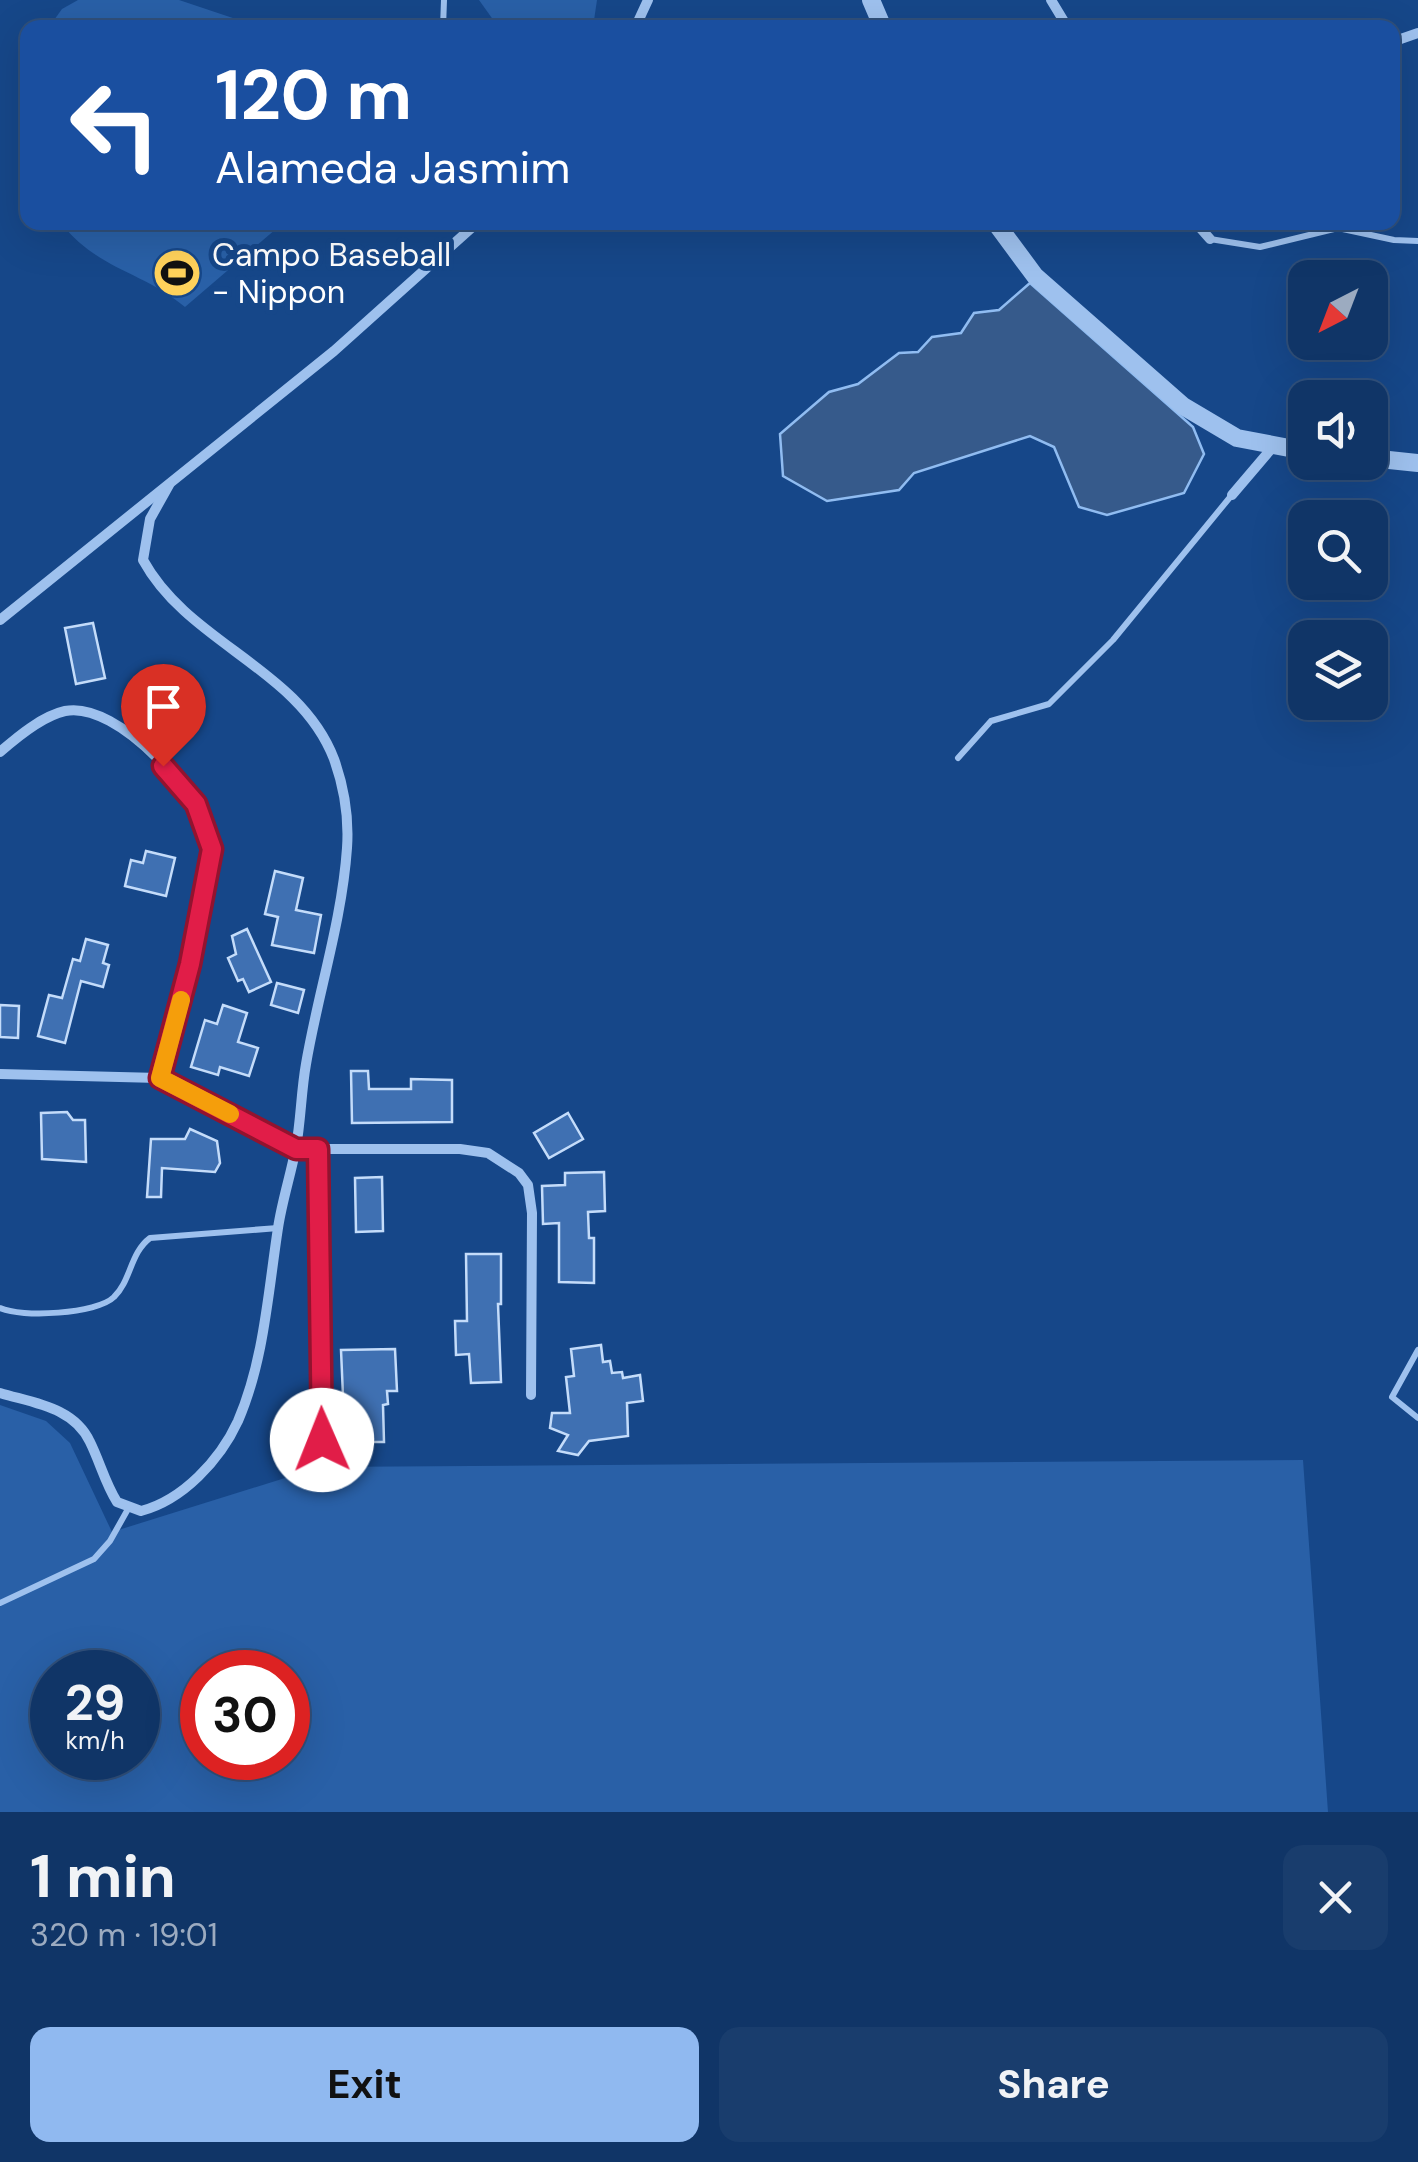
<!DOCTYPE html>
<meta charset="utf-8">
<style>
:root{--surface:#103567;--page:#193d6d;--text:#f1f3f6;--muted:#9cabc0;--line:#30507b;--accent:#90b9f0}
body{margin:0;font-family:"DM Sans",sans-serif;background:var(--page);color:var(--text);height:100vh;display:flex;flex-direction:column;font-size:38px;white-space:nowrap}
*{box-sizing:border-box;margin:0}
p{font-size:32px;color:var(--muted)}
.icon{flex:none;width:55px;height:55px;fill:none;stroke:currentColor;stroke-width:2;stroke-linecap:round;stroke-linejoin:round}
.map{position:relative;height:1812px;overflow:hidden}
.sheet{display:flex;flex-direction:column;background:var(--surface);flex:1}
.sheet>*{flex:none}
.guide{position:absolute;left:20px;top:20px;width:1380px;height:210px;border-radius:20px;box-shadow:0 10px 40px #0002,0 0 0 2px var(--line);background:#1a4fa0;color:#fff;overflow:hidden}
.needle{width:65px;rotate:222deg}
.fabs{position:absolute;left:1288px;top:260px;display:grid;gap:20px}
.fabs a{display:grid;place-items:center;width:100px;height:100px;border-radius:20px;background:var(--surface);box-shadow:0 10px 40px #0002,0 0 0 2px var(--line);font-size:50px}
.speed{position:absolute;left:30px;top:1650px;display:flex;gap:20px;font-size:50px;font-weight:700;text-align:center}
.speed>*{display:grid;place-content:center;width:130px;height:130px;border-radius:50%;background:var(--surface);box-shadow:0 10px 40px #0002,0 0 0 2px var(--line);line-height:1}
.speed small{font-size:25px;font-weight:400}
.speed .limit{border:15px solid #d22;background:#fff;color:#111}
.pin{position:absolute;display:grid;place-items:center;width:85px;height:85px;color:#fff;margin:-102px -42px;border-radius:50% 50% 50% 0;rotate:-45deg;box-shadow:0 0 10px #0007}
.pin .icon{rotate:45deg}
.me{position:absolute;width:110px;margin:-55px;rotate:359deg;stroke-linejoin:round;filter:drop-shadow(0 0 8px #0008)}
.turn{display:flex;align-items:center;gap:35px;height:210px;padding:0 30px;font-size:45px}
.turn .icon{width:130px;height:130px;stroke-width:2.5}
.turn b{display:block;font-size:70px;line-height:85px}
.round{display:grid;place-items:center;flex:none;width:105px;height:105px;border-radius:20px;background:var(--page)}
.head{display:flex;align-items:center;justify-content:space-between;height:170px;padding:0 30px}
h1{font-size:60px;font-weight:700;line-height:75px}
.primary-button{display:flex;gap:20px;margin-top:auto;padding:20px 30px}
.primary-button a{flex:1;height:115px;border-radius:20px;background:var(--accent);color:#111;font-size:40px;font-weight:700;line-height:115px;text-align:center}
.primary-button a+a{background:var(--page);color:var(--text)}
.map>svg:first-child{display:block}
.green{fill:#2960a7;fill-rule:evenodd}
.water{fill:#365a8b;stroke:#90bcf1;stroke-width:2.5}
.building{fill:#3f70b2;stroke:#c4dcfa;stroke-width:2.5}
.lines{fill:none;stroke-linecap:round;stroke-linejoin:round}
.service{stroke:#9ec1ee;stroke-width:6}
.minor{stroke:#9ec1ee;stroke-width:10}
.tertiary{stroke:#9ec1ee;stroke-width:18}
.route-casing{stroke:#92132f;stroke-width:25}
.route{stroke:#e11d48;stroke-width:18}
.slow{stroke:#f59e0b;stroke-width:18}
.labels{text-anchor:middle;stroke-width:10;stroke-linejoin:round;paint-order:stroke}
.poi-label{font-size:32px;fill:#fff;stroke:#164789;text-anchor:start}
</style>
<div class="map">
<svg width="1418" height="1812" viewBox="0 0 1418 1812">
<rect width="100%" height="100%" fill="#164789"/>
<g class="green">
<polygon points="78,0 179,0 260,27 49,27 62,9"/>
<polygon points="479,0 597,0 593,27 499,28"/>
<path d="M61 223H283L185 307C142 271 98 270 61 223Z"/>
<path d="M0 1405 46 1421 70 1443 112 1532 320 1467 1303 1460 1328 1812H0ZM52 1672H138V1758H52ZM202 1672H288V1758H202Z"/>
</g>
<polygon class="water" points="1030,283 1193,427 1204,454 1184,493 1107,515 1079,507 1054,447 1030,436 914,473 899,490 827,501 783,476 780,434 829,392 858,384 899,353 918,352 932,337 961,333 974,313 999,310"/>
<g class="building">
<polygon points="93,623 105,678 76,684 65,628"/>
<polygon points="146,851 175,858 166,896 125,886 131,860 143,863"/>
<polygon points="275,871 303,878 296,910 321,915 314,953 272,945 278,917 265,914"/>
<polygon points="247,929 271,982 249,992 243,979 238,981 228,958 236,954 232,936"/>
<polygon points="86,939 108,945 103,963 109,965 103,987 81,981 65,1043 38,1036 49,995 62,998 73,959 80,961"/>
<polygon points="277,983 304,990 298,1013 271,1005"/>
<polygon points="0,1005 19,1006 18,1038 0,1037"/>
<polygon points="223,1005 247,1013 238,1042 258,1048 249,1076 220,1067 218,1075 191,1067 205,1020 217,1024"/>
<polygon points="351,1071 368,1071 369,1089 411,1089 411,1079 452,1080 452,1122 352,1123"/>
<polygon points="67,1112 73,1120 85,1120 86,1162 42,1159 41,1113"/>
<polygon points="568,1113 583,1139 549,1158 534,1133"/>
<polygon points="190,1129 217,1141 220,1163 215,1172 162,1168 161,1197 147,1197 151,1139 185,1139"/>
<polygon points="604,1172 605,1211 588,1212 589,1238 594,1238 594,1283 559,1282 559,1223 543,1224 542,1186 565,1185 565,1173"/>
<polygon points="382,1177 383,1231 356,1232 355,1178"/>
<polygon points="466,1254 501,1254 501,1304 498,1304 501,1382 471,1383 469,1354 456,1355 455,1321 467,1321"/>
<polygon points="601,1345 603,1362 610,1361 612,1373 622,1372 623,1378 640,1375 643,1401 627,1403 628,1436 589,1441 578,1455 558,1451 568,1435 550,1428 552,1413 570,1413 566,1377 574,1376 571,1349"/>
<polygon points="395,1349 397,1391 387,1391 388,1404 383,1405 384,1442 345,1442 341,1350"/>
</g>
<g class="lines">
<g class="service">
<polyline points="443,28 444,0"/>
<polyline points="1210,239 1260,247 1338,228 1394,240 1418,241"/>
<polyline points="958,758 991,721 1049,704 1113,640 1231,496"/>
<path d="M0 1308C21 1318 97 1314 114 1297 131 1281 130 1253 150 1238L278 1228"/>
<polyline points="1418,1350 1392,1397 1418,1418"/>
<polyline points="0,1603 94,1559 110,1541 128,1509"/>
</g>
<g class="minor">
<polyline points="1051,0 1068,28"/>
<polyline points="635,28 648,0"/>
<polyline points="1392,42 1418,33"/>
<polyline points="1195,222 1210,239"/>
<polyline points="1232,495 1272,448"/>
<polyline points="0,620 334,351 478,222"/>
<path d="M0 752C17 737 42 716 65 711 118 700 206 799 212 848 214 869 206 894 201 915 189 970 174 1024 159 1078"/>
<polyline points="0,1074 159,1078 296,1149 460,1149 488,1153 519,1173 528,1185 532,1213 531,1395"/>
<polyline points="318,1149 322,1440"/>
<path d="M0 1393C33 1403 74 1407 90 1442 100 1462 105 1483 117 1502L141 1511C183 1500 220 1460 238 1421 264 1361 268 1293 278 1228 282 1201 291 1174 296 1147 301 1120 301 1092 306 1064 318 993 342 921 347 848 349 819 344 787 334 759 299 668 189 644 143 560L150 519 169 485"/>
</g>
<g class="tertiary">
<polyline points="871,0 883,28"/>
<polyline points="995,222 1035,276 1183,406 1237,438 1305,451"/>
<polyline points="1370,458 1418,463"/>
</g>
</g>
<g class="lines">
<g class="route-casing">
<polyline id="route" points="163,766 196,804 212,849 190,964 160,1078 296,1149 318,1149 322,1440"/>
</g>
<use href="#route" class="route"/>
<polyline class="slow" points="181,1000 160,1078 230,1114"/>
</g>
<defs>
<g id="stadium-disc" transform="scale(2.5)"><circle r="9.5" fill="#ffd25b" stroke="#164789"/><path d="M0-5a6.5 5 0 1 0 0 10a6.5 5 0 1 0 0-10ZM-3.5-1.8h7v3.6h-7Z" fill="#111"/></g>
</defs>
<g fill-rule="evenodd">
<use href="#stadium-disc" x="177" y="273"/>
</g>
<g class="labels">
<g class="poi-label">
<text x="212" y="266">Campo Baseball<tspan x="212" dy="37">- Nippon</tspan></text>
</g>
</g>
</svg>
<div class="fabs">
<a><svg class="needle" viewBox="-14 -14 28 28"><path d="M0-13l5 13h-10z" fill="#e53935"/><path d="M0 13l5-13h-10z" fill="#9cabc0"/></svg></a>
<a><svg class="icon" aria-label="sound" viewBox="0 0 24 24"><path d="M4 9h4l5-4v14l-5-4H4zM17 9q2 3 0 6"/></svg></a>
<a><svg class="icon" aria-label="search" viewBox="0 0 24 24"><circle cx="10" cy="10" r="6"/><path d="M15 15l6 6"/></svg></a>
<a><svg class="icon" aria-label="layers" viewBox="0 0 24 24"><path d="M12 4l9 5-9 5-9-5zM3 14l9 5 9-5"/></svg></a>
</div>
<div class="speed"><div>29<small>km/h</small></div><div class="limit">30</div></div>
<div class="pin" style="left:163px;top:766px;background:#d93025"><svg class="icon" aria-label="arrive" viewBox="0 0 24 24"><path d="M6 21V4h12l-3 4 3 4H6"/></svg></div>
<svg class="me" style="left:322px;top:1440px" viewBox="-20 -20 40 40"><circle r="19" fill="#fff"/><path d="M0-13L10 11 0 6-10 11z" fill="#e11d48"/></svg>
<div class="guide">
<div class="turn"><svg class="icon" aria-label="left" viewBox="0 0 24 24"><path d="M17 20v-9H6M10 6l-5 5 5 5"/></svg><div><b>120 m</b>Alameda Jasmim</div></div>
</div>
</div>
<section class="sheet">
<div class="head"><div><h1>1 min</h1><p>320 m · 19:01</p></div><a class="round"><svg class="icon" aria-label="close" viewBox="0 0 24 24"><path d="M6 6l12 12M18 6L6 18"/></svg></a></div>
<div class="primary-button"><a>Exit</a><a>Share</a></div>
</section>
